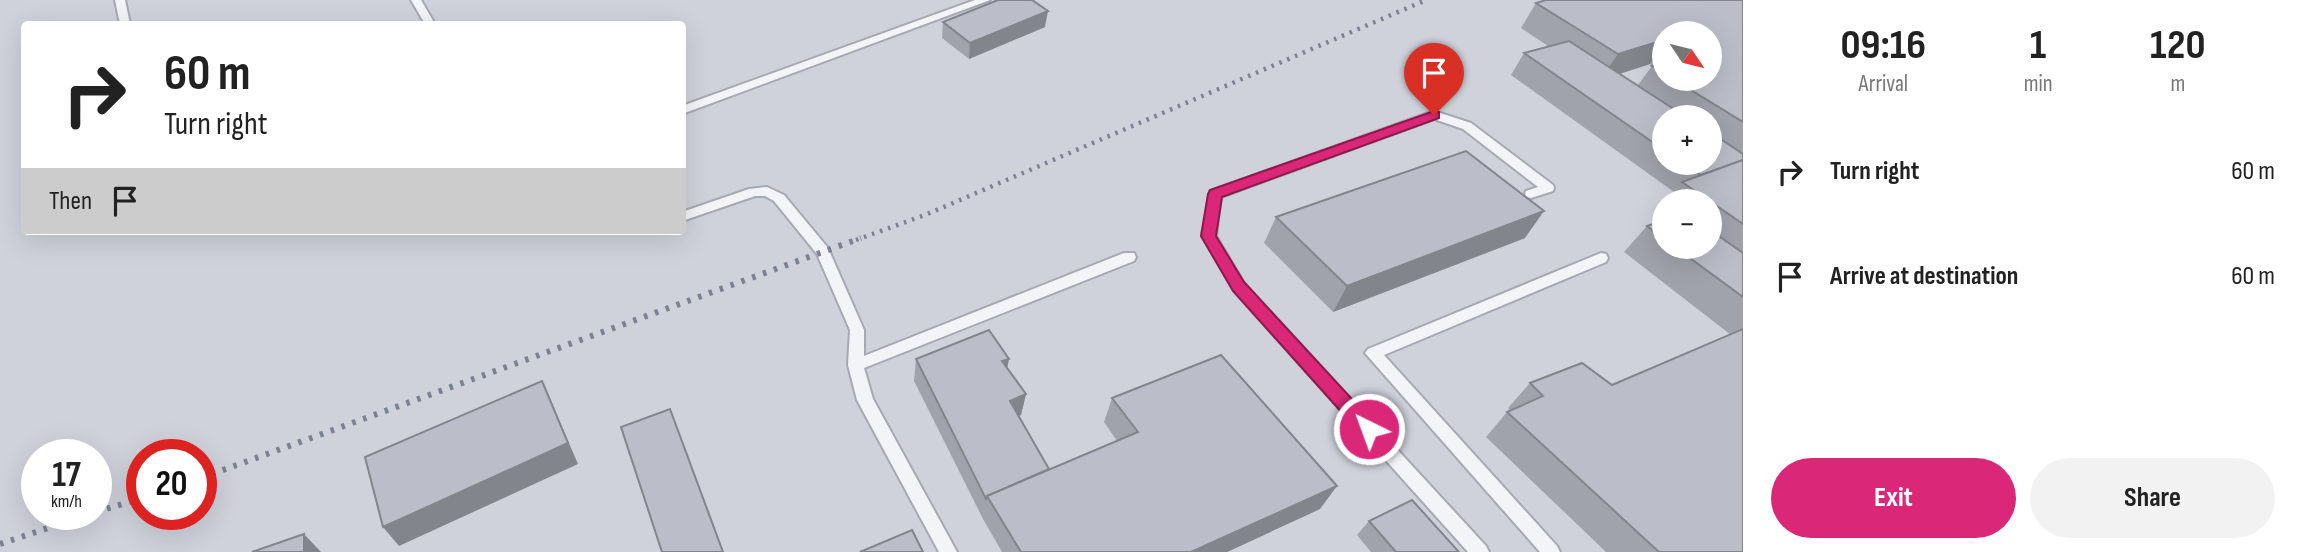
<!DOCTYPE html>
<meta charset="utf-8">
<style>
:root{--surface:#fff;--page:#f2f2f2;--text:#222;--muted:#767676;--accent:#db2777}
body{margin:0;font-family:"Sofia Sans Condensed",sans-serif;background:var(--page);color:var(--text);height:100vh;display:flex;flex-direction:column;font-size:26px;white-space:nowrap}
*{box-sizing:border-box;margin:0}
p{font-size:23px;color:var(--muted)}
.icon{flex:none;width:38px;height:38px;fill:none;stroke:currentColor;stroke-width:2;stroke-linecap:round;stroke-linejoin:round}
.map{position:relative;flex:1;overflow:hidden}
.details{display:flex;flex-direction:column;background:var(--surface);width:560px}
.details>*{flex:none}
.hud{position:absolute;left:21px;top:21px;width:665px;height:214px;border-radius:7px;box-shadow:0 7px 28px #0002;background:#fff;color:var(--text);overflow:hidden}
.needle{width:46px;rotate:125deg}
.controls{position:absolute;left:1652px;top:21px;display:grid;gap:14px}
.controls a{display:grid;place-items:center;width:70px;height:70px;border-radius:50%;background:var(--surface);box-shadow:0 7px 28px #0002;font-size:35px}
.speed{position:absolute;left:21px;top:439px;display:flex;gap:14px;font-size:35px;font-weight:700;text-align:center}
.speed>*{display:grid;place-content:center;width:91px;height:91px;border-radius:50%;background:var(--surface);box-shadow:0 7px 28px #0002;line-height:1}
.speed small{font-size:18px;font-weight:400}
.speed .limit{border:10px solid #d22;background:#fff;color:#111}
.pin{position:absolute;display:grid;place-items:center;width:60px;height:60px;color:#fff;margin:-72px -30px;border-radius:50% 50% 50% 0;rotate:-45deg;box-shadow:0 0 7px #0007}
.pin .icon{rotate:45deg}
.me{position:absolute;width:77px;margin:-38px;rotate:318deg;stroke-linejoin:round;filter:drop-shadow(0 0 5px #0008)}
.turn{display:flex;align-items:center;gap:24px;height:147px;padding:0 28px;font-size:32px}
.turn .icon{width:91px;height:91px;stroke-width:2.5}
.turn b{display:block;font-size:49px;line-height:60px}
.then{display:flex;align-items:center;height:66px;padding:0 28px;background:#0003;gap:14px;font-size:26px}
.eta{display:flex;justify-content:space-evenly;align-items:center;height:119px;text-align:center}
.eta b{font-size:42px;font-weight:700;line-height:49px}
.primary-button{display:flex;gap:14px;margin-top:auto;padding:14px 28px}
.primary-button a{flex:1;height:80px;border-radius:42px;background:var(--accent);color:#fff;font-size:28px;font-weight:700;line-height:80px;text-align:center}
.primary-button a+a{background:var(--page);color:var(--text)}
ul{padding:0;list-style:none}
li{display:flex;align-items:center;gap:21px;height:105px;padding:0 28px}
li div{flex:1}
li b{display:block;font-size:26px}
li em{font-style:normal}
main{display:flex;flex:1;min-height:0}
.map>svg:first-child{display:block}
.built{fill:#cfd2db;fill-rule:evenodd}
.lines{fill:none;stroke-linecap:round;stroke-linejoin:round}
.lane-casing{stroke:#a6a9b3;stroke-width:4}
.lane{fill:#f3f4f7;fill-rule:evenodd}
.rail-far1{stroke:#7a8192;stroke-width:4.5;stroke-dasharray:2.5 6;stroke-linecap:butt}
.rail{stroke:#7a8192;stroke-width:6;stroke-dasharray:3.5 8;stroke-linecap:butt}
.wall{fill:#a1a3ac;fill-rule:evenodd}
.shaded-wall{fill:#83858c}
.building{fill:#bbbec8;stroke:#83858c;stroke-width:2}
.route{fill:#db2777;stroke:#8e194d;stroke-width:2}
</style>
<main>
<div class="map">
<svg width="1743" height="552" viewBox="0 0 1743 552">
<rect width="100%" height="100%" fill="#e0e3e9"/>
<path class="built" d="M0 0H1743V552H0ZM24 24H682V231H24ZM1664 33H1710V79H1664ZM1664 117H1710V163H1664ZM1664 201H1710V247H1664ZM37 455H96V514H37ZM142 455H201V514H142Z"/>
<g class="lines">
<g class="lane-casing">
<g id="lane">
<polygon points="115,0 125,0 130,24 120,24"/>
<polygon points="411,0 421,0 435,24 425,24"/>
<polygon points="975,0 990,0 682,114 682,106"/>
<polygon points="1434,111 1471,123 1553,185 1554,188 1553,191 1531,198 1526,197 1525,194 1526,191 1538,187 1463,129 1434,119 1221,197 1216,236 1244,283 1486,546 1489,552 1468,552 1234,291 1202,236 1210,191"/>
<polygon points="767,187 784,195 828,248 864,330 864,356 1124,253 1134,253 1136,257 1134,261 864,368 873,399 957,552 939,552 857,400 848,365 850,330 817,254 774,201 765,196 755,196 682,221 682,212 749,189"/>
<polygon points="1601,253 1606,254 1608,258 1606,262 1384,355 1557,546 1560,552 1540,552 1365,353 1368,349"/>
</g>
</g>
<use href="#lane" class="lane"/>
<polyline class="rail-far1" points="856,240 925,215 1426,0"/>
<g class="rail">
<polyline points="201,478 861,238"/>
<polyline points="96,512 142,498"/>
<polyline points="0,544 90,514"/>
</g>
</g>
<g class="wall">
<path d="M1743 0V552H1606L1486 437 1507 412 1511 411 1508 408 1530 383 1612 385 1731 335 1624 252 1647 226 1664 220V247H1710V201H1666L1674 192 1511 75 1524 53 1548 46 1521 28 1536 3ZM1664 33H1710V79H1664ZM1650 64 1652 66 1638 85 1620 74ZM1664 117H1710V163H1664Z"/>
<polygon points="943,22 1045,27 969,59 942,38"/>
<polygon points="1664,203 1664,212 1659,209"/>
<polygon points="1276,217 1525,238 1333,312 1264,243"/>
<polygon points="916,359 1007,368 1026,394 1021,415 1019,416 1049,470 1117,441 1104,422 1112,398 1320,509 1227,552 1002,552 983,519 914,381"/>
<polygon points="1369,521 1459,552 1371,552 1357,535"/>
</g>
<g class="shaded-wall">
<polygon points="1048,11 1045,27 969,59 970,43"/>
<polygon points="1664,40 1664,45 1650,64 1600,80 1618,54"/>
<polygon points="1544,211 1525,238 1333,312 1347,286"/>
<polygon points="1009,359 1005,380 1002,361"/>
<polygon points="542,381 578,464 399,546 383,527"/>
<polygon points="1026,394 1021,415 1006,422 1010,401"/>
<polygon points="1337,486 1320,509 1227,552 1191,552"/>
<polygon points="304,534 321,552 304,552"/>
</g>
<g class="building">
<polygon points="998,0 1032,0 1048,11 970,43 943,22"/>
<polygon points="1546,0 1743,0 1743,122 1673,79 1710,79 1710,33 1664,33 1664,40 1618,54 1536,3"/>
<polygon points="1569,41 1686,117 1664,117 1664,150 1524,53"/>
<polygon points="1664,62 1664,73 1652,66"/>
<polygon points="1710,132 1743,154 1743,160 1701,175 1683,163 1710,163"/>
<polygon points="1466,151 1544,211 1347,286 1276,217"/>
<polygon points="1743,160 1743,224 1682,182"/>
<polygon points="1664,220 1664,239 1647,226"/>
<polygon points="1710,230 1743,253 1743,297 1675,247 1710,247"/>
<polygon points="1743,329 1743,552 1659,552 1507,412 1543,396 1530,383 1582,363 1612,385"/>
<polygon points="989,330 1009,359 1002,361 1026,394 1010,401 1049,469 987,496 986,499 916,359"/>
<polygon points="1221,355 1337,486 1191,552 1021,552 987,496 1138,432 1112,398"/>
<polygon points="542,381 568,443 383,527 365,457"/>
<polygon points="670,409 723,552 662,552 621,427"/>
<polygon points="1412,500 1459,552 1396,552 1369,521"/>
<polygon points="912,530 923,552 860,552"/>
<polygon points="304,534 304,552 252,552"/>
</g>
<polygon class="route" points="1434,111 1439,112 1439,118 1222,197 1216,236 1244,282 1375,424 1378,429 1375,435 1369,437 1362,435 1233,291 1201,236 1208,194 1210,190"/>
</svg>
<div class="controls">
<a><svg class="needle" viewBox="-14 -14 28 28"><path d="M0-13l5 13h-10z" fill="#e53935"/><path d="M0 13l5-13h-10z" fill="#767676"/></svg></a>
<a>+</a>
<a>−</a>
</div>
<div class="speed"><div>17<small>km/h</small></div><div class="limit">20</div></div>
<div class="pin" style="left:1434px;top:115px;background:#d93025"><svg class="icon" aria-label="arrive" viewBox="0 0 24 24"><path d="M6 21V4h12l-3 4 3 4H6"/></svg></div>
<svg class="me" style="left:1369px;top:429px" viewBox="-20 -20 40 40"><circle r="17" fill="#db2777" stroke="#fff" stroke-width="3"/><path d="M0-11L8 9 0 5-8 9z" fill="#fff"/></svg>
<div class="hud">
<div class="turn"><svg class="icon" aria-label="right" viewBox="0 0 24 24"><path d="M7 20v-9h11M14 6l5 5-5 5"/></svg><div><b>60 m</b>Turn right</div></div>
<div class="then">Then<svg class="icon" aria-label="arrive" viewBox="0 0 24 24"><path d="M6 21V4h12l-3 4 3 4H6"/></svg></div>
</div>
</div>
<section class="details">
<div class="eta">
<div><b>09:16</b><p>Arrival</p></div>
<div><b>1</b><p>min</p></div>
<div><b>120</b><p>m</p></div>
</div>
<ul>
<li><svg class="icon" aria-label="right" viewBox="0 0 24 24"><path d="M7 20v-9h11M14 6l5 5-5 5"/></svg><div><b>Turn right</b></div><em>60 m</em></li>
<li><svg class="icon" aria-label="arrive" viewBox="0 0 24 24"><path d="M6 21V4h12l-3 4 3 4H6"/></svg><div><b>Arrive at destination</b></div><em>60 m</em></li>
</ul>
<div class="primary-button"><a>Exit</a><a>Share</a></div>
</section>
</main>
